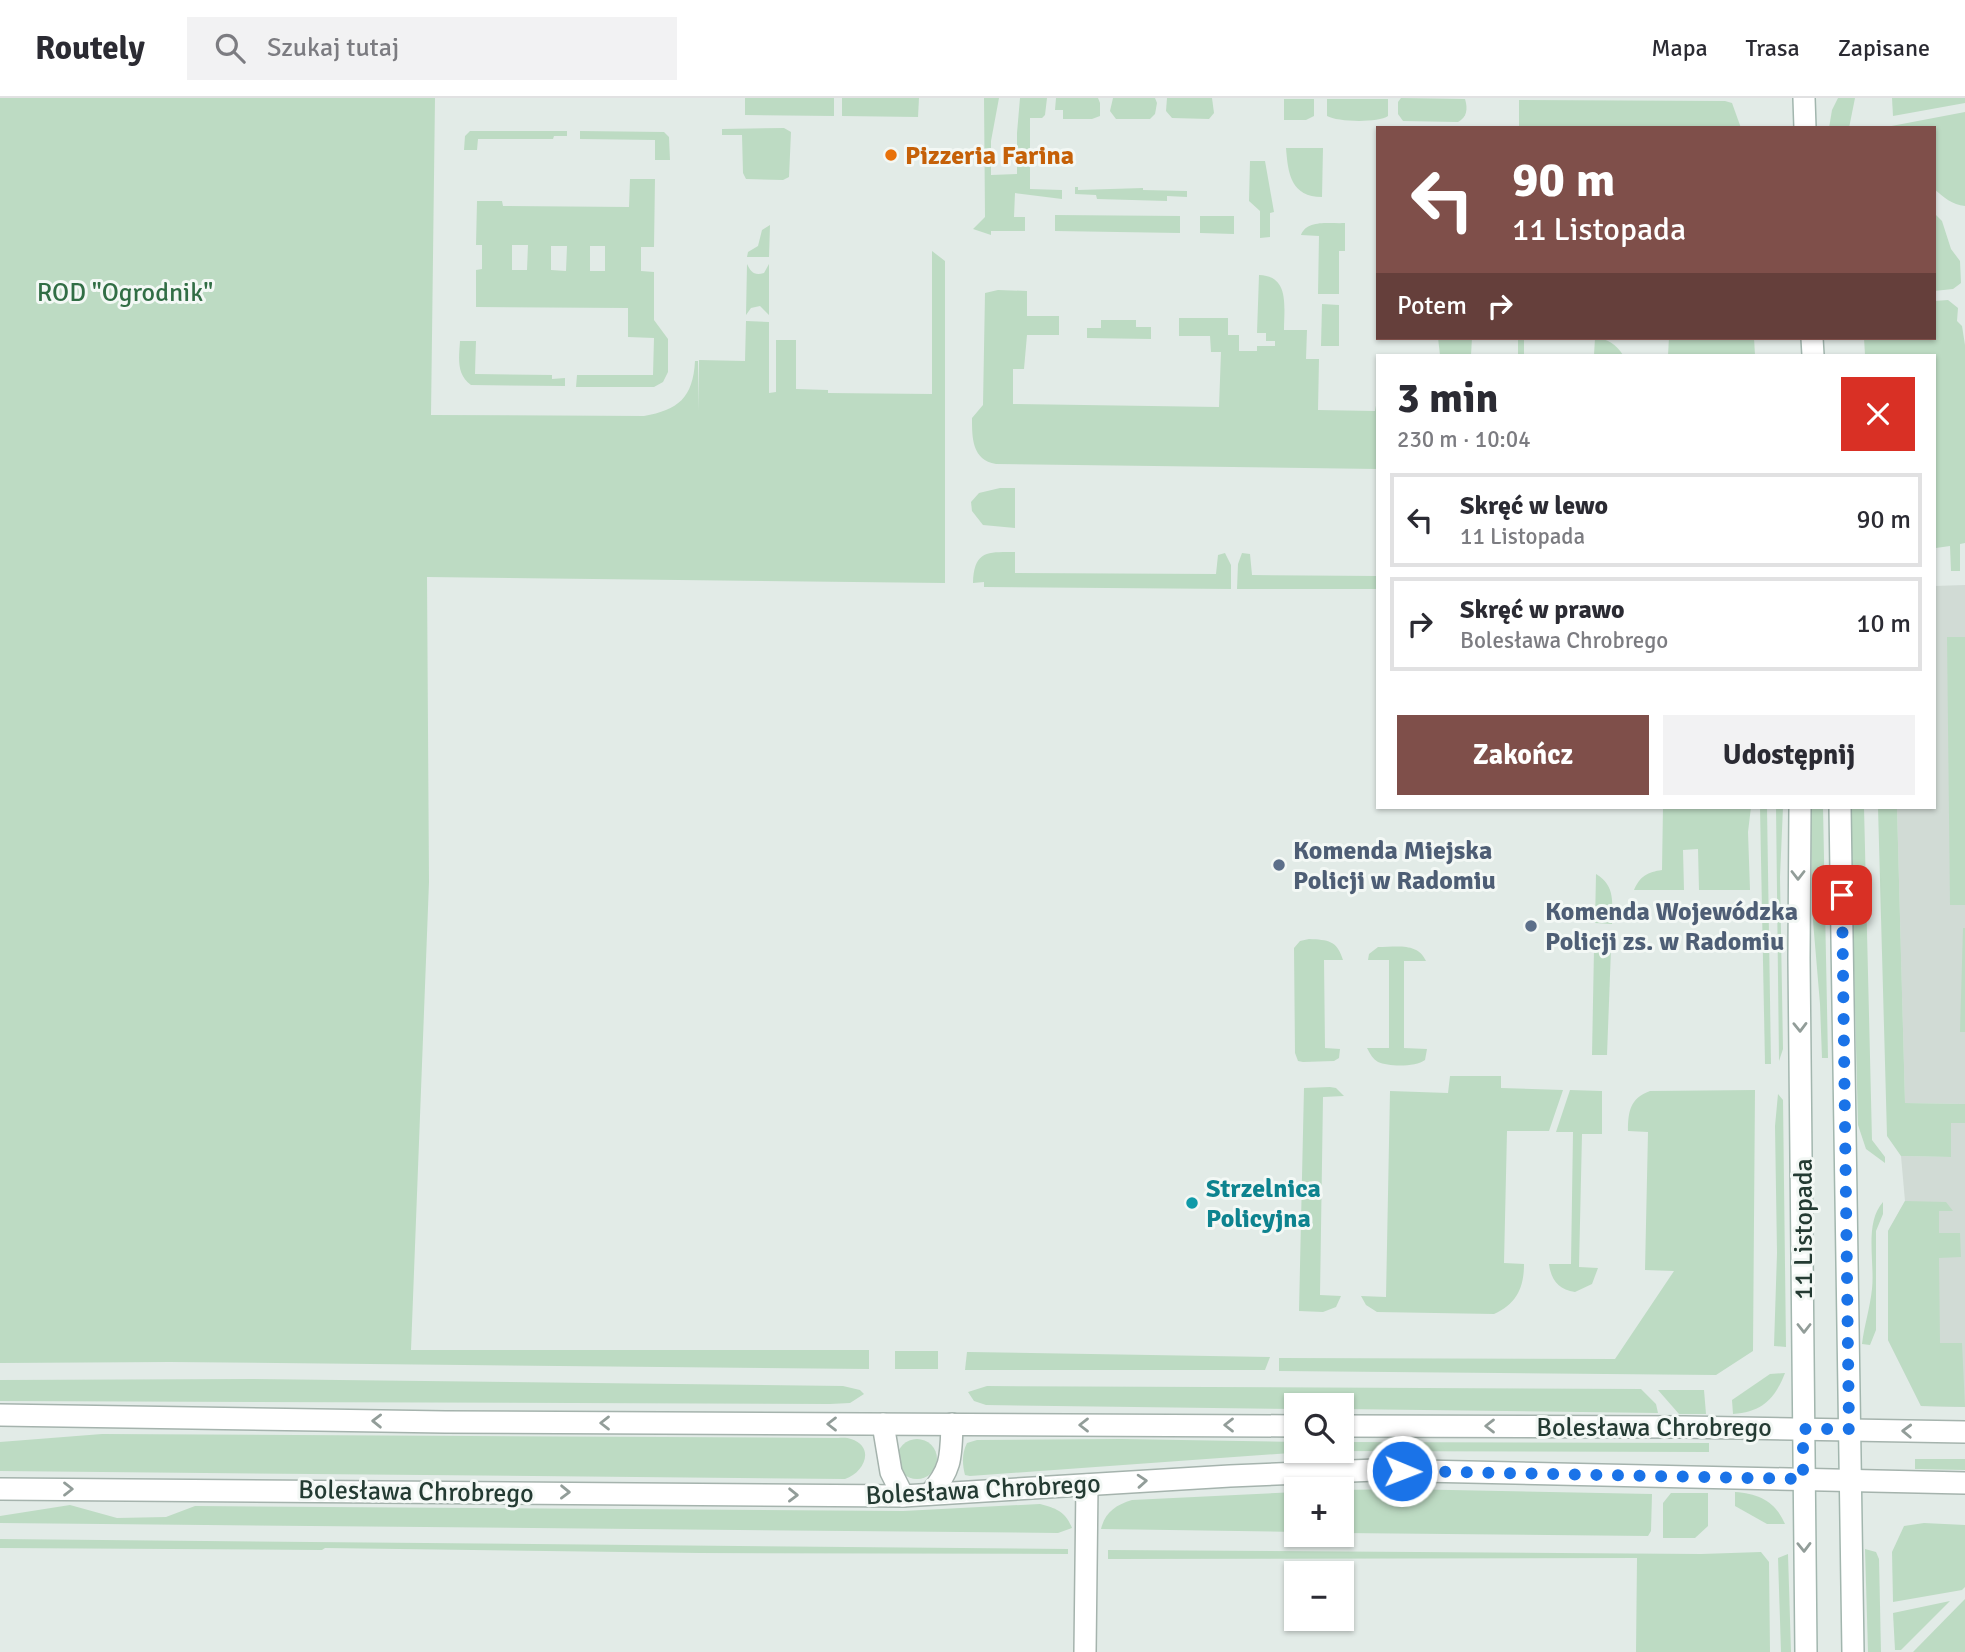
<!DOCTYPE html>
<html lang="pl">
<meta charset="utf-8">
<style>
:root{--surface:#fff;--page:#f2f2f3;--text:#2b2b33;--muted:#7c7c81;--line:#e1e1e2;--accent:#7f4f4a}
body{margin:0;font-family:Signika,sans-serif;background:var(--page);color:var(--text);height:100vh;display:flex;flex-direction:column;font-size:26px;white-space:nowrap}
*{box-sizing:border-box;margin:0}
p{font-size:23px;color:var(--muted)}
.icon{flex:none;width:38px;height:38px;fill:none;stroke:currentColor;stroke-width:2;stroke-linecap:round;stroke-linejoin:round}
.map{position:relative;flex:1;overflow:hidden}
.drawer{position:absolute;left:1376px;top:256px;width:560px;height:455px;display:flex;flex-direction:column;background:var(--surface);border-radius:0px;box-shadow:0 2px 5px #0004}
.drawer>*{flex:none}
.hud{position:absolute;left:1376px;top:28px;width:560px;height:214px;border-radius:0px;box-shadow:0 2px 5px #0004;background:#7f4f4a;color:#fff;overflow:hidden}
.fabs{position:absolute;left:1284px;top:1295px;display:grid;gap:14px}
.fabs a{display:grid;place-items:center;width:70px;height:70px;border-radius:0px;background:var(--surface);box-shadow:0 2px 5px #0004;font-size:35px}
.pin{position:absolute;display:grid;place-items:center;width:60px;height:60px;color:#fff;margin:-30px;border-radius:14px;box-shadow:0 4px 10px #0006}
.me{position:absolute;width:77px;margin:-38px;rotate:91deg;stroke-linejoin:round;filter:drop-shadow(0 0 5px #0008)}
.turn{display:flex;align-items:center;gap:24px;height:147px;padding:0 21px;font-size:32px}
.turn .icon{width:91px;height:91px;stroke-width:2.5}
.turn b{display:block;font-size:49px;line-height:60px}
.then{display:flex;align-items:center;height:66px;padding:0 21px;background:#0003;gap:14px;font-size:26px}
.round{display:grid;place-items:center;flex:none;width:74px;height:74px;border-radius:0px;background:var(--page)}
.head{display:flex;align-items:center;justify-content:space-between;height:119px;padding:0 21px}
h1{font-size:42px;font-weight:800;line-height:52px}
.action{display:flex;gap:14px;margin-top:auto;padding:14px 21px}
.action a{flex:1;height:80px;border-radius:0px;background:var(--accent);color:#fff;font-size:28px;font-weight:800;line-height:80px;text-align:center}
.action a+a{background:var(--page);color:var(--text)}
ul{padding:0;list-style:none}
li{display:flex;align-items:center;gap:21px;height:94px;margin:0 14px 10px;padding:0 7px;border:4px solid var(--line);border-radius:0px}
li div{flex:1}
li b{display:block;font-size:26px}
li em{font-style:normal}
header{display:flex;align-items:center;gap:42px;box-sizing:border-box;height:98px;padding:0 35px;background:var(--surface);border-bottom:2px solid var(--line)}
header strong{font-size:33px}
nav{display:flex;gap:38px;margin-inline-start:auto;font-size:24px}
.search{width:490px;height:63px;background:var(--page);display:flex;align-items:center;gap:18px;box-sizing:border-box;padding:0 24px;border-radius:0px;color:var(--muted);font-size:26px}
.map>svg:first-child{display:block}
.built{fill:#d1dbd5}
.green{fill:#bddbc3;fill-rule:evenodd}
.lines{fill:none;stroke-linecap:round;stroke-linejoin:round}
.minor-casing{stroke:#a5b3ad;stroke-width:24}
.tertiary-casing{stroke:#a5b3ad;stroke-width:24}
.secondary-casing{stroke:#a2b6ae;stroke-width:24}
.minor{stroke:#fff;stroke-width:21}
.tertiary{stroke:#fff;stroke-width:21}
.secondary{stroke:#fff;stroke-width:21}
.oneway{stroke:#929d99}
.route{stroke:#1a73e8;stroke-width:12;stroke-dasharray:0 21.6}
.food-dot{fill:#e8710a;stroke:#f3f8f5;stroke-width:2.5}
.service-dot{fill:#5c6f8a;stroke:#f3f8f5;stroke-width:2.5}
.culture-dot{fill:#0f9aa8;stroke:#f3f8f5;stroke-width:2.5}
.labels{text-anchor:middle;stroke-width:6;stroke-linejoin:round;paint-order:stroke}
.food-label{font-size:26px;font-weight:bold;fill:#c56008;stroke:#f3f8f5;text-anchor:start}
.park-label{font-size:26px;fill:#316e45;stroke:#f3f8f5}
.service-label{font-size:26px;font-weight:bold;fill:#4e5e75;stroke:#f3f8f5;text-anchor:start}
.culture-label{font-size:26px;font-weight:bold;fill:#0d838f;stroke:#f3f8f5;text-anchor:start}
.street-label{font-size:26px;fill:#243b33;stroke:#f3f8f5}
</style>
<header>
<strong>Routely</strong>
<div class="search"><svg class="icon" aria-label="search" viewBox="0 0 24 24"><circle cx="10" cy="10" r="6"/><path d="M15 15l6 6"/></svg>Szukaj tutaj</div>
<nav><a>Mapa</a><a>Trasa</a><a>Zapisane</a></nav>
</header>
<div class="map">
<svg width="1965" height="1554" viewBox="0 0 1965 1554">
<rect width="100%" height="100%" fill="#e2ebe7"/>
<g class="built">
<polygon points="1965,487 1965,1006 1905,1005 1897,709 1934,709 1934,488"/>
<polygon points="1951,1025 1965,1025 1965,1309 1921,1308 1888,1242 1888,1133 1905,1103 1901,1058 1951,1059"/>
</g>
<g class="green">
<path d="M0 0H435L431 317 644 318C678 312 693 300 695 263H698L699 313V262L745 263 746 223 769 224V295L776 294V242H796V291L828 292V295L932 296V153L945 163V485L427 479 429 784 411 1252H869V1271L170 1264 0 1265Z"/>
<polygon points="745,0 834,0 834,18 745,17"/>
<polygon points="842,0 919,0 918,19 842,18"/>
<polygon points="984,0 999,0 991,43 991,77 1017,76 1017,35 1020,0 1047,0 1045,17 1042,20 1030,20 1030,91 1062,92 1062,101 1015,95 1014,119 1025,119 1025,133 991,133 991,137 973,131 985,119"/>
<polygon points="1056,0 1098,0 1100,5 1100,18 1092,21 1063,21 1063,12 1055,12"/>
<polygon points="1113,0 1155,0 1157,5 1155,16 1150,21 1116,21 1110,13"/>
<polygon points="1167,0 1212,0 1214,15 1209,21 1172,20 1166,13"/>
<path d="M1401 0 1465 1C1468 11 1467 19 1458 24L1403 23 1398 16V4Z"/>
<polygon points="1838,0 1855,0 1849,30 1829,30 1832,12"/>
<polygon points="1892,0 1965,0 1965,5 1893,18"/>
<polygon points="1284,1 1314,1 1314,18 1306,22 1284,22"/>
<path d="M1327 1H1388V18C1378 25 1337 24 1327 18Z"/>
<polygon points="1519,2 1725,3 1732,5 1741,30 1519,30"/>
<path d="M1965 14V108C1952 107 1944 99 1934 91V30H1881Z"/>
<polygon points="784,30 791,34 789,79 783,82 746,81 743,75 742,37 722,37 722,31"/>
<polygon points="470,33 567,33 567,38 554,38 553,41 478,41 477,52 464,52 465,38"/>
<polygon points="580,33 664,34 669,39 670,62 655,62 655,42 580,41"/>
<path d="M1286 50H1323L1322 99C1291 99 1288 76 1286 50Z"/>
<polygon points="1250,63 1265,63 1274,114 1270,115 1270,139 1260,140 1260,113 1249,103"/>
<path d="M630 81H655L654 149H641V173L654 174V222L668 241V274L663 284 654 289H576L577 277H653L654 240 628 239V210L476 209V172L482 171V147H476L477 103H502L503 108 629 109ZM512 147H528L527 172H512ZM551 148H567L566 173 551 172ZM590 148H605V173H590Z"/>
<polygon points="1075,89 1078,89 1078,92 1143,90 1143,92 1187,93 1187,99 1167,98 1167,103 1097,101 1096,97 1075,96"/>
<polygon points="1934,115 1942,123 1951,151 1960,163 1961,185 1953,191 1934,193"/>
<polygon points="1055,117 1180,118 1180,135 1055,133"/>
<polygon points="1200,118 1234,118 1234,136 1200,135"/>
<path d="M1345 125V153H1339V196H1318L1319 138 1301 137C1307 121 1330 126 1345 125Z"/>
<polygon points="770,127 769,159 747,159 748,154 758,148 762,132"/>
<path d="M747 166C751 174 754 178 764 175L769 166V217L760 208 751 210 746 217Z"/>
<path d="M1259 177C1290 178 1284 209 1284 232H1307L1306 261H1319L1318 312 1375 313 1377 302V371L996 366C972 362 972 340 972 320L983 307 985 195 998 192 1027 193V218H1059V237H1027L1024 271H1013V306L1219 309 1221 254H1211L1210 238H1179V220H1228V237H1239V253H1257V248H1275V243H1266V235H1257Z"/>
<polygon points="1948,202 1958,210 1957,223 1962,228 1965,247 1965,445 1960,446 1960,473 1951,473 1950,448 1936,450 1936,462 1934,469 1934,257 1865,257 1864,240 1934,240 1934,203"/>
<polygon points="1322,206 1339,207 1339,248 1321,248"/>
<polygon points="1101,222 1136,222 1136,229 1151,229 1151,241 1087,240 1087,230 1101,230"/>
<polygon points="1438,240 1472,240 1471,257 1440,257"/>
<path d="M1518 240H1524V257H1594L1595 240C1607 240 1617 247 1623 257H1518Z"/>
<polygon points="1669,240 1754,240 1755,257 1668,257"/>
<path d="M460 243H476L475 276 552 277V281L565 280V288L471 287C456 276 459 260 460 243Z"/>
<polygon points="1000,390 1015,390 1015,430 983,427 972,413 971,404 979,395"/>
<path d="M1015 454V475L1216 476 1218 457 1225 455 1231 467V491L984 489V484L973 485C974 452 988 454 1015 454Z"/>
<polygon points="1242,455 1250,456 1252,477 1377,478 1377,491 1237,491 1238,466"/>
<polygon points="1947,539 1965,539 1965,807 1950,807"/>
<path d="M1663 709H1751L1748 734 1750 792H1699L1698 751 1683 752 1684 792H1634C1640 778 1648 774 1662 772Z"/>
<polygon points="1760,709 1767,709 1771,966 1765,966"/>
<polygon points="1776,709 1783,709 1780,779 1783,951 1779,963"/>
<polygon points="1811,709 1823,709 1828,960 1822,960 1820,906 1812,811"/>
<polygon points="1850,709 1864,709 1872,1042 1885,1059 1885,1065 1866,1051 1858,1027"/>
<polygon points="1878,709 1897,709 1905,1005 1965,1006 1965,1025 1951,1025 1951,1059 1901,1058 1887,1038"/>
<path d="M1596 776C1616 788 1612 805 1612 826L1595 825Z"/>
<polygon points="1963,830 1965,830 1965,934 1960,934"/>
<path d="M1309 841C1328 842 1337 842 1343 862H1324L1325 950 1340 951 1339 960 1334 963 1303 964 1298 963 1295 955 1294 850 1300 843Z"/>
<path d="M1378 849C1396 849 1418 844 1426 863H1404V950L1427 951 1425 962C1416 969 1389 969 1378 964 1373 961 1370 956 1367 950H1389V862H1368L1369 856Z"/>
<polygon points="1594,851 1611,851 1607,957 1592,957"/>
<path d="M1450 978H1501V990L1563 992 1549 1033H1507L1504 1165 1524 1166C1524 1189 1517 1206 1494 1216L1377 1214 1366 1207 1361 1198 1386 1199 1390 993 1448 995Z"/>
<polygon points="1330,989 1336,990 1344,998 1323,999 1320,1197 1341,1198 1336,1209 1323,1214 1299,1213 1304,990"/>
<path d="M1570 992 1602 993V1036H1582L1579 1169 1598 1170 1592 1186 1575 1194C1559 1192 1551 1182 1549 1166H1571L1573 1034H1556Z"/>
<path d="M1755 992 1753 1253 1716 1277 1279 1273V1260L1615 1261 1674 1173 1645 1172 1648 1034 1628 1033C1628 1014 1630 1000 1650 993Z"/>
<polygon points="1778,996 1783,1002 1786,1249 1774,1248 1777,1155 1775,1028"/>
<polygon points="1905,1103 1946,1104 1953,1113 1939,1113 1939,1135 1960,1135 1961,1159 1939,1160 1940,1245 1962,1245 1965,1309 1921,1308 1888,1242 1888,1133"/>
<path d="M1883 1104V1116L1876 1133V1232L1870 1247 1862 1246C1864 1228 1870 1210 1872 1191 1875 1164 1864 1125 1883 1104Z"/>
<rect x="895" y="1253" width="43" height="18"/>
<polygon points="967,1254 969,1254 1270,1259 1265,1272 965,1272"/>
<path d="M1785 1275C1775 1301 1762 1314 1733 1316L1732 1302 1770 1276Z"/>
<polygon points="252,1281 843,1288 860,1292 864,1296 850,1305 830,1306 0,1303 0,1282"/>
<polygon points="987,1288 1641,1291 1656,1306 1658,1315 1342,1311 1342,1307 1297,1307 1297,1311 986,1307 974,1303 968,1294"/>
<polygon points="1658,1292 1704,1292 1706,1316 1679,1316"/>
<path d="M102 1336 834 1340C839 1340 847 1339 851 1341 876 1349 864 1375 845 1381L0 1373V1344Z"/>
<circle cx="917" cy="1361" r="20"/>
<path d="M1121 1341 1297 1344V1353H1342V1344L1709 1345V1354L1319 1353 970 1378 965 1377C962 1365 962 1355 967 1345L977 1342Z"/>
<polygon points="1915,1361 1965,1361 1965,1372 1915,1371"/>
<polygon points="1401,1391 1652,1396 1651,1433 1648,1438 1342,1435 1342,1392"/>
<path d="M1297 1394V1434L1101 1431C1105 1414 1116 1407 1132 1402Z"/>
<path d="M1735 1394C1759 1396 1775 1403 1785 1426H1767L1735 1408Z"/>
<polygon points="1671,1395 1708,1395 1708,1428 1695,1440 1663,1440 1663,1405"/>
<path d="M1040 1406C1056 1410 1066 1414 1072 1430L1058 1435 0 1425V1418L70 1407 117 1420 166 1419 195 1408 903 1413Z"/>
<polygon points="1924,1425 1965,1427 1965,1489 1962,1492 1893,1504 1892,1454 1904,1428"/>
<polygon points="0,1441 1068,1451 1068,1456 699,1455 325,1450 322,1452 0,1450"/>
<polygon points="1865,1451 1876,1454 1879,1461 1881,1554 1868,1554"/>
<polygon points="1108,1452 1701,1456 1761,1454 1769,1464 1770,1554 1636,1554 1637,1460 1108,1461"/>
<polygon points="1788,1456 1791,1554 1781,1554 1778,1460"/>
<polygon points="1965,1501 1965,1554 1913,1554"/>
<polygon points="1950,1503 1901,1552 1895,1552 1893,1515"/>
</g>
<g class="lines">
<g class="minor-casing">
<g id="minor">
<polyline points="883,1326 891,1374 903,1398"/>
<path d="M930 1396C952 1371 951 1358 952 1326"/>
<polyline points="1085,1554 1087,1387"/>
</g>
</g>
<g class="tertiary-casing">
<g id="tertiary">
<polyline points="0,1317 445,1324 1297,1328"/>
<polyline points="1342,1328 1685,1329 1965,1334"/>
<polyline points="0,1391 903,1398 1230,1378 1376,1372 1965,1385"/>
</g>
</g>
<g class="secondary-casing">
<g id="secondary">
<polyline points="1804,0 1805,30"/>
<polyline points="1812,240 1813,257"/>
<polyline points="1800,709 1799,860 1806,1554"/>
<polyline points="1840,709 1853,1554"/>
</g>
</g>
<use href="#minor" class="minor"/>
<use href="#tertiary" class="tertiary"/>
<use href="#secondary" class="secondary"/>
</g>
<defs><path id="oneway-chevron" d="M-2-3.5L2.5 0L-2 3.5" fill="none" stroke-width="1.6" stroke-linecap="round" stroke-linejoin="round" transform="scale(1.75)"/></defs>
<g class="oneway">
<use href="#oneway-chevron" transform="translate(1798 777) rotate(90)"/>
<use href="#oneway-chevron" transform="translate(1800 929) rotate(89)"/>
<use href="#oneway-chevron" transform="translate(1804 1230) rotate(90)"/>
<use href="#oneway-chevron" transform="translate(377 1323) rotate(-179)"/>
<use href="#oneway-chevron" transform="translate(605 1325) rotate(-180)"/>
<use href="#oneway-chevron" transform="translate(832 1326) rotate(-180)"/>
<use href="#oneway-chevron" transform="translate(1084 1327) rotate(-180)"/>
<use href="#oneway-chevron" transform="translate(1229 1327) rotate(-180)"/>
<use href="#oneway-chevron" transform="translate(1490 1328) rotate(-180)"/>
<use href="#oneway-chevron" transform="translate(1907 1333) rotate(-178)"/>
<use href="#oneway-chevron" transform="translate(1142 1383) rotate(-4)"/>
<use href="#oneway-chevron" transform="translate(68 1391)"/>
<use href="#oneway-chevron" transform="translate(565 1394) rotate(1)"/>
<use href="#oneway-chevron" transform="translate(793 1397) rotate(1)"/>
<use href="#oneway-chevron" transform="translate(1804 1449) rotate(89)"/>
</g>
<g class="lines">
<polyline class="route" points="1402,1373 1803,1381 1803,1331 1849,1331 1842,797"/>
</g>
<circle class="food-dot" cx="891" cy="57" r="7"/>
<g class="service-dot">
<circle cx="1279" cy="767" r="7"/>
<circle cx="1531" cy="828" r="7"/>
</g>
<circle class="culture-dot" cx="1192" cy="1105" r="7"/>
<g class="labels">
<g class="food-label">
<text x="905" y="66">Pizzeria Farina</text>
</g>
<g class="park-label">
<text x="125" y="203">ROD "Ogrodnik"</text>
</g>
<g class="service-label">
<text x="1293" y="761">Komenda Miejska<tspan x="1293" dy="30">Policji w Radomiu</tspan></text>
<text x="1545" y="822">Komenda Wojewódzka<tspan x="1545" dy="30">Policji zs. w Radomiu</tspan></text>
</g>
<g class="culture-label">
<text x="1206" y="1099">Strzelnica<tspan x="1206" dy="30">Policyjna</tspan></text>
</g>
<g class="street-label">
<text transform="translate(1803 1131) rotate(-90)" y="9">11 Listopada</text>
<text x="1654" y="1338">Bolesława Chrobrego</text>
<text transform="translate(983 1391) rotate(-3)" y="9">Bolesława Chrobrego</text>
<text transform="translate(416 1393) rotate(1)" y="9">Bolesława Chrobrego</text>
</g>
</g>
</svg>
<div class="fabs">
<a><svg class="icon" aria-label="search" viewBox="0 0 24 24"><circle cx="10" cy="10" r="6"/><path d="M15 15l6 6"/></svg></a>
<a>+</a>
<a>−</a>
</div>
<div class="pin" style="left:1842px;top:797px;background:#d93025"><svg class="icon" aria-label="arrive" viewBox="0 0 24 24"><path d="M6 21V4h12l-3 4 3 4H6"/></svg></div>
<svg class="me" style="left:1402px;top:1373px" viewBox="-20 -20 40 40"><circle r="17" fill="#1a73e8" stroke="#fff" stroke-width="3"/><path d="M0-11L8 9 0 5-8 9z" fill="#fff"/></svg>
<div class="hud">
<div class="turn"><svg class="icon" aria-label="left" viewBox="0 0 24 24"><path d="M17 20v-9H6M10 6l-5 5 5 5"/></svg><div><b>90 m</b>11 Listopada</div></div>
<div class="then">Potem<svg class="icon" aria-label="right" viewBox="0 0 24 24"><path d="M7 20v-9h11M14 6l5 5-5 5"/></svg></div>
</div>
<section class="drawer">
<div class="head"><div><h1>3 min</h1><p>230 m · 10:04</p></div><a class="round" style="background:#d93025;color:#fff"><svg class="icon" aria-label="close" viewBox="0 0 24 24"><path d="M6 6l12 12M18 6L6 18"/></svg></a></div>
<ul>
<li><svg class="icon" aria-label="left" viewBox="0 0 24 24"><path d="M17 20v-9H6M10 6l-5 5 5 5"/></svg><div><b>Skręć w lewo</b><p>11 Listopada</p></div><em>90 m</em></li>
<li><svg class="icon" aria-label="right" viewBox="0 0 24 24"><path d="M7 20v-9h11M14 6l5 5-5 5"/></svg><div><b>Skręć w prawo</b><p>Bolesława Chrobrego</p></div><em>10 m</em></li>
</ul>
<div class="action"><a>Zakończ</a><a>Udostępnij</a></div>
</section>
</div>
